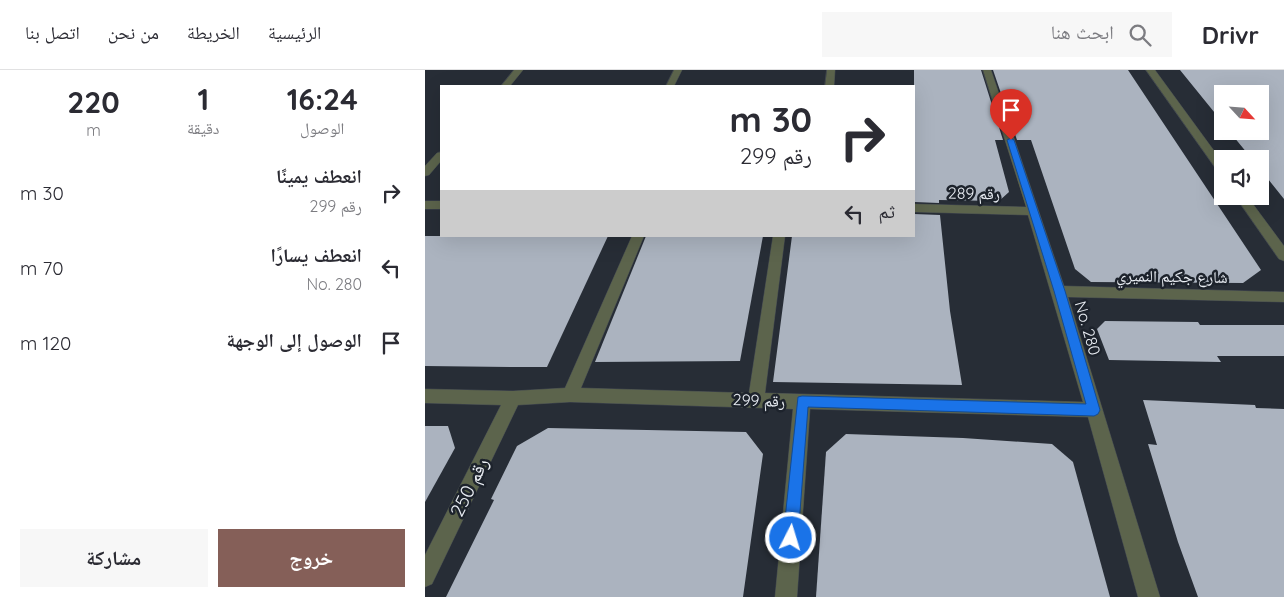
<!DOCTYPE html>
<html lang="ar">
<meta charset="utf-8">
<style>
:root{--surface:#fff;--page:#f7f7f7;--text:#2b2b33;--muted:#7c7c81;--line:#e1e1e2;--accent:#855f58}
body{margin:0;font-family:Quicksand,"Noto Naskh Arabic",sans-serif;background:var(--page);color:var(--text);direction:rtl;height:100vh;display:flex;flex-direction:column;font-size:19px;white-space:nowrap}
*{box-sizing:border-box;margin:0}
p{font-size:16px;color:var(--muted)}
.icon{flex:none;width:28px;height:28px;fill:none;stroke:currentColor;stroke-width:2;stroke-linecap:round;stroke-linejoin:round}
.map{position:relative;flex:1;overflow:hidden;direction:ltr}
.details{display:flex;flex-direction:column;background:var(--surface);width:425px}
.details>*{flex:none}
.hud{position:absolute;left:15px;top:15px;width:475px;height:152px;border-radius:0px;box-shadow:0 5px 20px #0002;direction:rtl;background:#fff;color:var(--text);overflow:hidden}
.needle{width:32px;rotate:116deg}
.controls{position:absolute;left:789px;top:15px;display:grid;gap:10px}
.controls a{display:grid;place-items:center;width:55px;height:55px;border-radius:0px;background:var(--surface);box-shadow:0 5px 20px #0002;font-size:25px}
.pin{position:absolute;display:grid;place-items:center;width:42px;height:42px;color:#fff;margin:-51px -21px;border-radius:50% 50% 50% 0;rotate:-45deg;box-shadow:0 0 5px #0007}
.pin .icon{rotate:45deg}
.me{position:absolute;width:55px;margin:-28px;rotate:5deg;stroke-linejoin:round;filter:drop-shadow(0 0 4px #0008)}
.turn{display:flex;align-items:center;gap:18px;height:105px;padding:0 20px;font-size:22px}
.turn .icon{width:65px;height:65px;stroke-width:2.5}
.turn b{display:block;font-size:35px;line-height:42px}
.then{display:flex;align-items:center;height:48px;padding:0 20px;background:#0003;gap:10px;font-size:19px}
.eta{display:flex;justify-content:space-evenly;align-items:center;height:85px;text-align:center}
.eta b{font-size:30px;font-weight:700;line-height:35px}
.action{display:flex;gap:10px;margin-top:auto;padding:10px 20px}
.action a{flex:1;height:58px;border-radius:0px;background:var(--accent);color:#fff;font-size:20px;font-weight:700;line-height:58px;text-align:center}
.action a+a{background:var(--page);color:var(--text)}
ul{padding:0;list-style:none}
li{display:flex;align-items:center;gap:15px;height:75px;padding:0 20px}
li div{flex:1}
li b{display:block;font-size:19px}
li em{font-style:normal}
header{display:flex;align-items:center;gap:30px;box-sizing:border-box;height:70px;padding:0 25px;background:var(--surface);border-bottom:1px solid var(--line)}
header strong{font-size:24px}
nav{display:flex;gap:28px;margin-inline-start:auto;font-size:18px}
.search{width:350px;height:45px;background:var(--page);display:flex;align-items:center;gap:12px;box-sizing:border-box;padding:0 18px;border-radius:0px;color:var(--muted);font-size:19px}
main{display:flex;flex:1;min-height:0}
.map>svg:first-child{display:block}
.building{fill:#abb3bf}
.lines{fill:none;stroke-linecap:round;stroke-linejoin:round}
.street-casing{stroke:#424851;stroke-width:1}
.street{fill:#5c644c;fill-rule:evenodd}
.route{fill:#1a73e8;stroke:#114b97}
.labels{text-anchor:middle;stroke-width:5;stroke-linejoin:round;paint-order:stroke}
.street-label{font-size:16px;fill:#eaeef4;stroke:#1d232c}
.near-street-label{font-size:19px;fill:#eaeef4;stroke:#1d232c}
</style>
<header>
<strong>Drivr</strong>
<div class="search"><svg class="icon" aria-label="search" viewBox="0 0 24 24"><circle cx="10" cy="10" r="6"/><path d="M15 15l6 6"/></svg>ابحث هنا</div>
<nav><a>الرئيسية</a><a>الخريطة</a><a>من نحن</a><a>اتصل بنا</a></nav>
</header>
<main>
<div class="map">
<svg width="859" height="527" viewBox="0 0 859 527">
<rect width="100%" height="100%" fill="#272d36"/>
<g class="building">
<polygon points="489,0 556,0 578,70 570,70 584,122 574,131 514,130 514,133 489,132"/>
<polygon points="568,0 703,0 836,200 818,213 666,212 650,199 606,70 592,70"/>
<polygon points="755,0 859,0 859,129 835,99 835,89 827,89 804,61 835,61 835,24 798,24 798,53"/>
<polygon points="489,144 515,145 525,241 537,315 348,312 367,166 489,166"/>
<polygon points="0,166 183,166 122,297 87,297 0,296"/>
<polygon points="221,166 338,166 315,291 170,292"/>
<polygon points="680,251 773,252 775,255 859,255 859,286 792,286 796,292 684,290 672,259"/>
<polygon points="718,330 830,335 831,338 859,339 859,527 773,527 753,472 723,374 732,375"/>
<polygon points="0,356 23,356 30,378 0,432"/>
<polygon points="123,358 321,362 338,384 318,527 21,527 69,430 66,429 92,376"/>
<polygon points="421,364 538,368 627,374 648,392 685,527 391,527 401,382"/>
</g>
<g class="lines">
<g class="street-casing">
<g id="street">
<polygon points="89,0 98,0 85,16 76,16"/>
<polygon points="249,0 257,0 249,16 241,16"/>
<polygon points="402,0 410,0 409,16 400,16"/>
<polygon points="558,0 566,0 639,216 859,222 859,232 643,227 735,527 713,527 663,347 385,339 372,527 350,527 368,339 145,332 93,335 7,514 0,517 0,485 76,335 0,333 0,319 88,321 140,318 207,166 219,166 156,318 324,323 348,166 360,166 340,323 658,332 603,145 489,142 489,134 601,137"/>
<polygon points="721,0 730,0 798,93 798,104 794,103"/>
<polygon points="16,82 16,91 4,105 0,106 0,96 12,83"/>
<polygon points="810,126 822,126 859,176 859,191 854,189"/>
<rect x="0" y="131" width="16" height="8"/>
</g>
</g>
<use href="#street" class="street"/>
</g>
<polygon class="route" points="586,68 589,70 640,221 675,340 673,344 669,346 383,337 373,468 371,474 366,476 360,474 358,468 373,327 377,326 661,334 629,221 582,70"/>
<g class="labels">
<g class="street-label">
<text transform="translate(549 123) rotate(1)" y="6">رقم 289</text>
<text transform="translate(747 206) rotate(1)" y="6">شارع جكيم النميري</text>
<text transform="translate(663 258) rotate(74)" y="6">No. 280</text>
<text transform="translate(334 330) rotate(2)" y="6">رقم 299</text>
</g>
<g class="near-street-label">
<text transform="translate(44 417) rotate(-64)" y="7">رقم 250</text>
</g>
</g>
</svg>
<div class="controls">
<a><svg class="needle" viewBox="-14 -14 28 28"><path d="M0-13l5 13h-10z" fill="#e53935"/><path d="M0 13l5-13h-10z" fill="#7c7c81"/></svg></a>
<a><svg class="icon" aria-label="sound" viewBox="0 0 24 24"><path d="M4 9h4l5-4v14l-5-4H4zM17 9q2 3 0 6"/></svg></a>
</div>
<div class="pin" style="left:586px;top:70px;background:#d93025"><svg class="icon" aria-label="arrive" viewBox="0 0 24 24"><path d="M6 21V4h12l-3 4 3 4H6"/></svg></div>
<svg class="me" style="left:366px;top:468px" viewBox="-20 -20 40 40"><circle r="17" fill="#1a73e8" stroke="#fff" stroke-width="3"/><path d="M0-11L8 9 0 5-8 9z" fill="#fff"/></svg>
<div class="hud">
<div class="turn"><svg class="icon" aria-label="right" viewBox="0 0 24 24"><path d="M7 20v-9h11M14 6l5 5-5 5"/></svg><div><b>30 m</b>رقم 299</div></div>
<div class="then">ثم<svg class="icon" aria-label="left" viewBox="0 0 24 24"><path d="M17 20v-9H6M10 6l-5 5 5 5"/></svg></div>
</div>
</div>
<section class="details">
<div class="eta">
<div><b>16:24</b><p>الوصول</p></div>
<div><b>1</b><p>دقيقة</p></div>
<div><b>220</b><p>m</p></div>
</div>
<ul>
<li><svg class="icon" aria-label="right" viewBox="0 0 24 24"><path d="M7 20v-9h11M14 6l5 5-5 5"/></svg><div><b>انعطف يمينًا</b><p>رقم 299</p></div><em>30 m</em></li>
<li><svg class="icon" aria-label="left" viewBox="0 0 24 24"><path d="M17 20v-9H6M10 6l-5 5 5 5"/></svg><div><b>انعطف يسارًا</b><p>No. 280</p></div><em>70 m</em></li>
<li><svg class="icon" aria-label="arrive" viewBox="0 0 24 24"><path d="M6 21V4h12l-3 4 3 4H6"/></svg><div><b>الوصول إلى الوجهة</b></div><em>120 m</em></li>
</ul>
<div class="action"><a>خروج</a><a>مشاركة</a></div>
</section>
</main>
